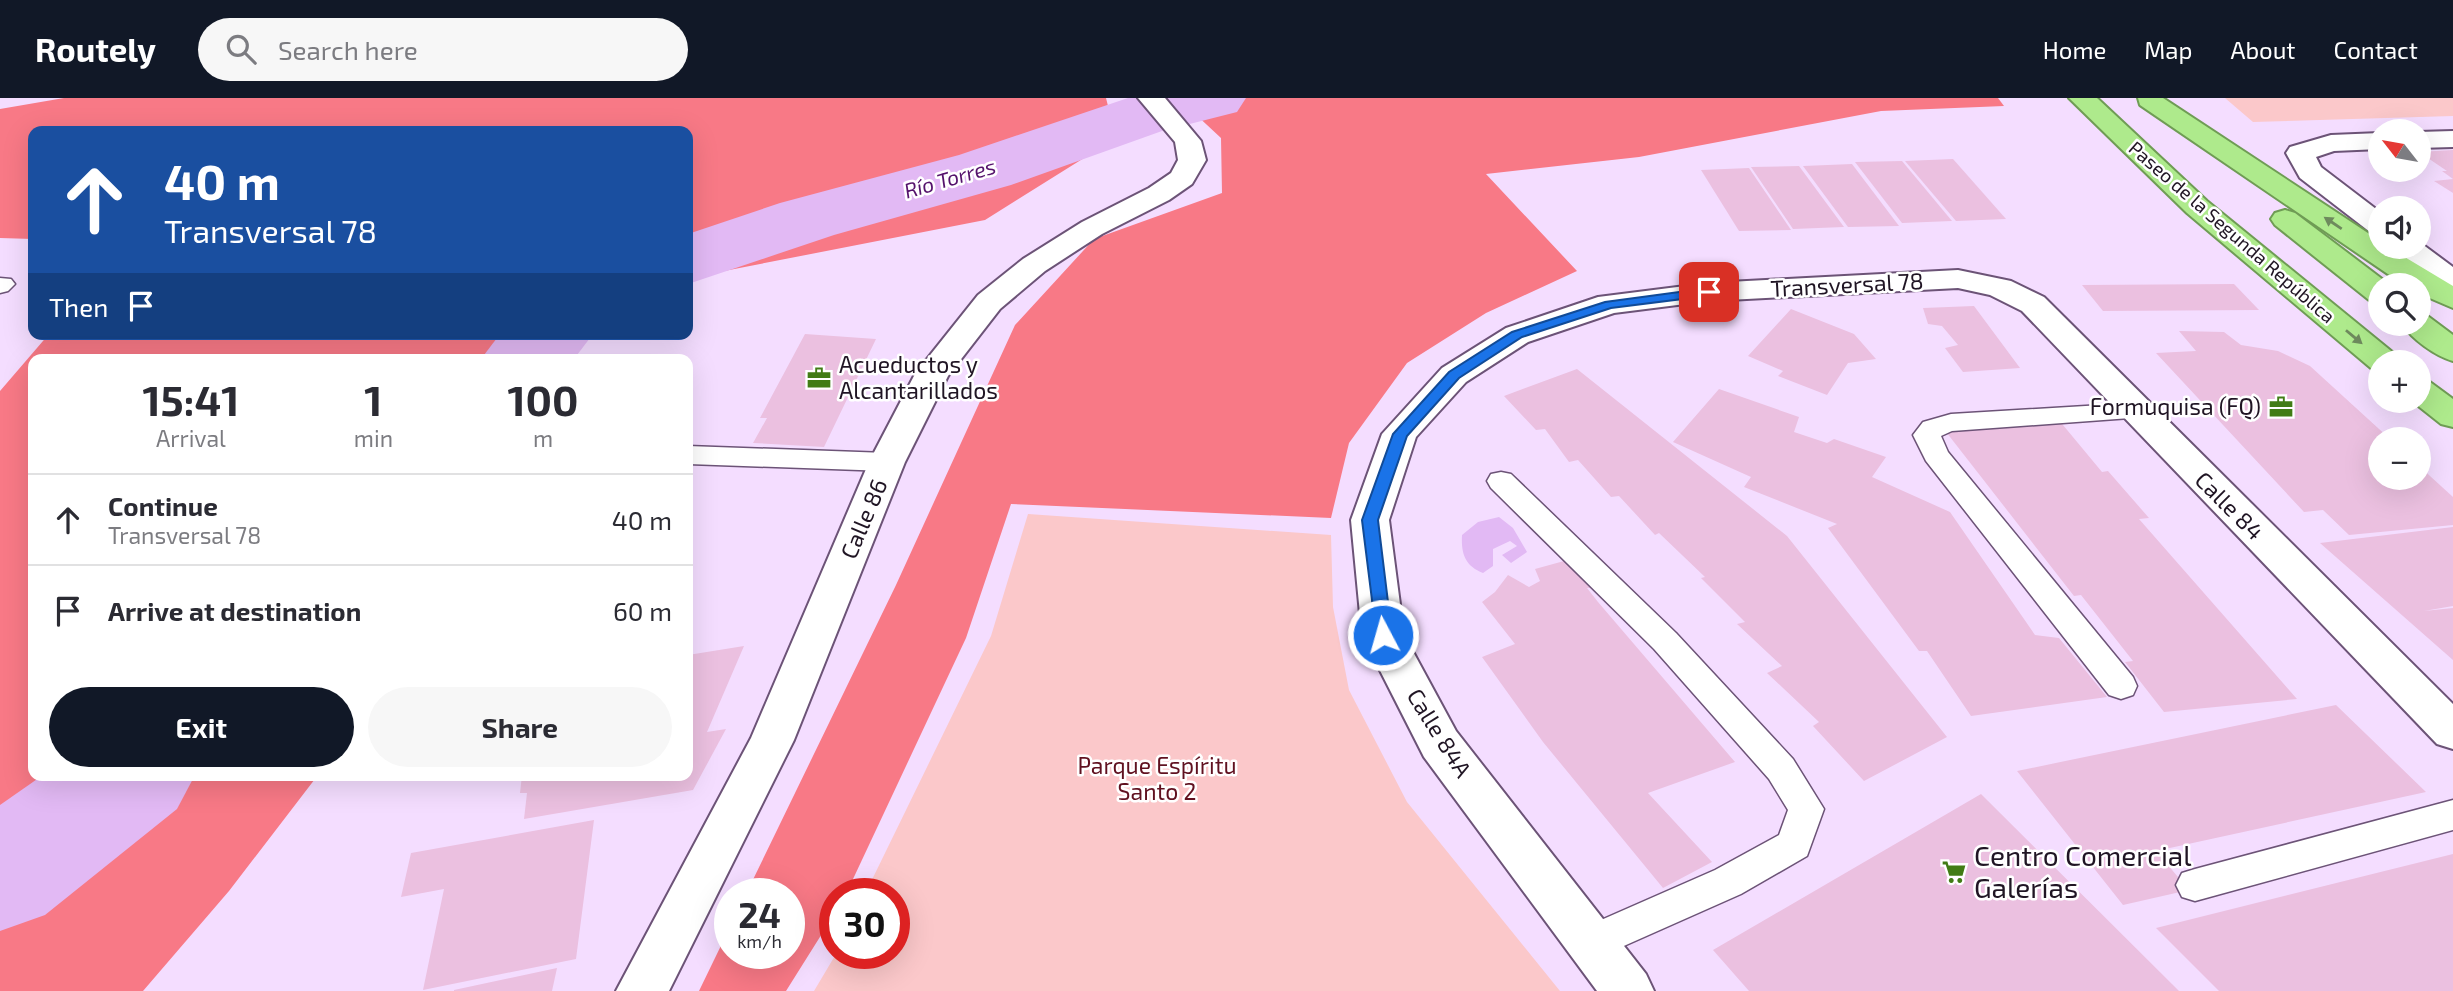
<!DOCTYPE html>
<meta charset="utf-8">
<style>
:root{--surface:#fff;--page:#f7f7f7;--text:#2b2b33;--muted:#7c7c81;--line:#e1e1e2;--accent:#111827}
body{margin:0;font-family:"Exo 2",sans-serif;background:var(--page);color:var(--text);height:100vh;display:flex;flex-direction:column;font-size:26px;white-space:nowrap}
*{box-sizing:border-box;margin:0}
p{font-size:23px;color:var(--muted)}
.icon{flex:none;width:38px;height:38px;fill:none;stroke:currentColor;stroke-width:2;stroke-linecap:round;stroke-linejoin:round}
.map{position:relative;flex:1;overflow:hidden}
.drawer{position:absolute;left:28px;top:256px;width:665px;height:427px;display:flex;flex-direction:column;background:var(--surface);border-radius:14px;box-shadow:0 7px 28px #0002}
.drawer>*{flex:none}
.top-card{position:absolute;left:28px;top:28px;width:665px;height:214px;border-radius:14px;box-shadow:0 7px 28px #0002;background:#1a4fa0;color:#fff;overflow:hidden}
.needle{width:46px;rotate:301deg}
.controls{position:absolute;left:2368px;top:21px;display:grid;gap:14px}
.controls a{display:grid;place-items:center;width:63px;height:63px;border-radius:50%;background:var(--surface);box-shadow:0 7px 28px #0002;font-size:35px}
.speed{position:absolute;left:714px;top:780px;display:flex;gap:14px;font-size:35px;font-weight:700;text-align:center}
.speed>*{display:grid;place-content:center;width:91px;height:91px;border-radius:50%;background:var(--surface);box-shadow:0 7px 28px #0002;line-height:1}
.speed small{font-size:18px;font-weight:400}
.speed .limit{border:10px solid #d22;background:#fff;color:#111}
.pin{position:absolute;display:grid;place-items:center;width:60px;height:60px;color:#fff;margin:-30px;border-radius:14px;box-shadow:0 4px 10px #0006}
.me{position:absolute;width:77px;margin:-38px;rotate:354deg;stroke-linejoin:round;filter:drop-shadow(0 0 5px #0008)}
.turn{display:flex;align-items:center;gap:24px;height:147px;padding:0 21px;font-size:32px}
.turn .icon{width:91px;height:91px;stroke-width:2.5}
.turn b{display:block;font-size:49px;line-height:60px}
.then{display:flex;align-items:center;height:66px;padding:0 21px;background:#0003;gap:14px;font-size:26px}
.eta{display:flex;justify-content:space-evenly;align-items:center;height:119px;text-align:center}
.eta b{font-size:42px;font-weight:700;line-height:49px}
.button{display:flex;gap:14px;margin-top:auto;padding:14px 21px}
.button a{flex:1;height:80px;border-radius:42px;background:var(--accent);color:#fff;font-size:28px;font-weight:700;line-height:80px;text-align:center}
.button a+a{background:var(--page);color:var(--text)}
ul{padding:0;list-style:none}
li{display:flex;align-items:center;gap:21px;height:91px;padding:0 21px;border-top:2px solid var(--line)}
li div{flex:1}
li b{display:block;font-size:26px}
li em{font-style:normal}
header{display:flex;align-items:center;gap:42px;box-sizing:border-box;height:98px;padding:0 35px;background:var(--accent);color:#fff}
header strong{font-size:33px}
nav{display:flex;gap:38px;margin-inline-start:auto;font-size:24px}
.search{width:490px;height:63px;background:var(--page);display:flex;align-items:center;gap:18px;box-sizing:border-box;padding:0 24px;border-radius:38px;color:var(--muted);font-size:26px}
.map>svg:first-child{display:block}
.green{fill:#fbc8ca}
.forest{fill:#f87986}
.water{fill:#e2b9f4}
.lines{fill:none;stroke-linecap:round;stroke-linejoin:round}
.river{fill:#e2b9f4;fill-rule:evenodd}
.building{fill:#ebc0e0}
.service-casing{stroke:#6c5377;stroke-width:3}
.minor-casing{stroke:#6c5377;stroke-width:4}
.tertiary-casing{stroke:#6c5377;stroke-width:4}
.trunk-casing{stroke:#6f9c55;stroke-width:4}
.service{fill:#fff;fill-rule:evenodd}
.minor{fill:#fff;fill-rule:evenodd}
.tertiary{fill:#fff;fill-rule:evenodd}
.trunk{fill:#aeea8c;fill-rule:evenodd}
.oneway{fill:#6e8a5d}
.route{fill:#1a73e8;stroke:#114b97;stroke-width:2}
.labels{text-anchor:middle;stroke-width:5;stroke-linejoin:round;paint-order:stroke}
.far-street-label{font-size:19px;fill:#201524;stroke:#fff}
.far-water-label{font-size:21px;font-style:italic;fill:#55136c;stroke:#fff}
.street-label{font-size:23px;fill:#201524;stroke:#fff}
.poi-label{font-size:23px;fill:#201524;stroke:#fff;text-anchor:start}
.park-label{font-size:23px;fill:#601120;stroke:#fff}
.near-poi-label{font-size:28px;fill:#201524;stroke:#fff;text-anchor:start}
</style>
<header>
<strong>Routely</strong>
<div class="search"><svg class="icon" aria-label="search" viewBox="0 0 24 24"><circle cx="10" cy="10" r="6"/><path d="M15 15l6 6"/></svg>Search here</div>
<nav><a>Home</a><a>Map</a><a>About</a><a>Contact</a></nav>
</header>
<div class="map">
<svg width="2453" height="893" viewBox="0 0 2453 893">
<rect width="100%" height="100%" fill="#f4ddff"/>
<g class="green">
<polygon points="2225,0 2453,0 2453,18 2253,24"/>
<polygon points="1028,416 1331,437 1333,509 1349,592 1407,704 1560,893 814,893 836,856 894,856 894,796 865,796 991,538"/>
</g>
<g class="forest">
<polygon points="64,0 1106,0 1116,40 985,122 688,180 688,33 33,33 33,141 0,140 0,11"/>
<polygon points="1178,0 1998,0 2004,8 1881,13 1639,59 1486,76 1577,173 1486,215 1407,265 1349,345 1331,420 1011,406 966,540 846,796 835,796 835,815 786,893 699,893 730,829 730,856 789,856 789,796 746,796 896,487 1015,227 1094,141 1222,95 1221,40"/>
<polygon points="49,236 518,236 483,261 33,261 33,677 318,677 229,793 143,893 0,893 0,293"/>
</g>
<path class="water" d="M1499 419 1513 430 1527 454 1511 465 1502 457 1517 448 1510 443 1493 451V468L1483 475C1465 468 1461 456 1462 437L1478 424Z"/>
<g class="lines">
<g class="river">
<polygon points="1128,0 1246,0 1237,14 1162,33 1011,87 834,137 688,186 688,136 780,105 959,57"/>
<polygon points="500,236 593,236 574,261 481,261"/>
<polygon points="43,677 195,677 177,711 45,817 0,833 0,707"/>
</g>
</g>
<g class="building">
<polygon points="2453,52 2453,81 2442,73 2447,73 2419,54"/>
<polygon points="1953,61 2006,121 1956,123 1905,63"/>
<polygon points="1902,63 1952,123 1902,125 1855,64"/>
<polygon points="1852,66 1899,128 1848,129 1803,68"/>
<polygon points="1799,68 1844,129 1793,131 1751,69"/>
<polygon points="1749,70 1791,132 1739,133 1701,72"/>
<polygon points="2453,81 2453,95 2434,83"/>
<polygon points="2234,186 2259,212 2103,213 2082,187"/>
<polygon points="1974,208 2020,270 1963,274 1945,250 1958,247 1942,228 1928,226 1923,210"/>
<polygon points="1791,211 1854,236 1876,261 1848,265 1827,297 1778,278 1783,273 1748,258"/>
<polygon points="2179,233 2224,234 2241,247 2278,253 2310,268 2390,341 2380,341 2380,380 2418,380 2418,367 2453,399 2453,427 2349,437 2323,412 2304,414 2156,255 2196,253"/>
<polygon points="805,236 876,241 824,349 753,345 767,320 760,320"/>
<polygon points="1577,271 1787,438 1947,639 1864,683 1813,628 1819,624 1767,575 1782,568 1737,526 1745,524 1701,480 1705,479 1659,435 1655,437 1619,398 1611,399 1578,362 1569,364 1545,331 1536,332 1504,298"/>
<polygon points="1719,291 1799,319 1794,334 1827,345 1834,341 1886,359 1872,379 1950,414 2035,537 2059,540 2107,599 1971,618 1927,553 1919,553 1828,430 1837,426 1744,389 1751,379 1673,344"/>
<polygon points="2058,321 2102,374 2108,373 2149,420 2139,421 2297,601 2164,614 2125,564 2133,563 2081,497 2074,498 1943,330"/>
<polygon points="2453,429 2453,508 2424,513 2453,510 2453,562 2320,445"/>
<polygon points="1564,463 1579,478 1590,477 1596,490 1587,490 1598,504 1735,664 1648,695 1712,764 1663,790 1543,644 1482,559 1515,546 1482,504 1495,494 1508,477 1529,489 1540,483 1535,471"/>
<polygon points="744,548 707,634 726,631 693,692 524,721 527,695 520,695 522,677 688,677 688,557"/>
<polygon points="2336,607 2426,694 2156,753 2189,792 2123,807 2017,673"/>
<polygon points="1981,696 2179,893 1749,893 1713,852"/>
<polygon points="594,722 576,861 423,892 444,791 401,799 411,755"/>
<polygon points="2453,756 2453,893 2219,893 2156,830"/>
<polygon points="557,870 552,893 454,893 454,892"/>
</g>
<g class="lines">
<g class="service-casing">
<g id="service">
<polygon points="0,180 11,181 15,186 8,193 0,195"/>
<polygon points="2135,305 2144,307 2148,313 2144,319 1952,333 1941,338 1948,354 2133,579 2137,588 2133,597 2121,601 2109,597 1926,363 1913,337 1923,324 1951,316"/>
<polygon points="688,348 887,355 897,358 901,364 897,370 887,373 688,366"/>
<polygon points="1501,374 1511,376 1676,535 1793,661 1824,711 1807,758 1741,796 1590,863 1576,857 1571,845 1576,833 1715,772 1779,737 1788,712 1769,681 1654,551 1491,390 1487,383 1491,376"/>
<polygon points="2453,702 2453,732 2195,803 2182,799 2176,787 2182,775 2195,771"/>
</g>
</g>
<g class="minor-casing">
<g id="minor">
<polygon points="2453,33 2453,49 2418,50 2418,34"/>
<polygon points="2380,35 2380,51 2334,53 2316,59 2321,69 2380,114 2380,137 2370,134 2300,80 2286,55 2290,49 2331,37"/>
<polygon points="2418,143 2453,169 2453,193 2442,191 2392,149 2418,149"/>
<polygon points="1958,172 2011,183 2044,199 2453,606 2453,651 2437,646 2022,213 1990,197 1958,190 1709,203 1614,215 1528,244 1466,284 1416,339 1389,422 1404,537 1456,633 1646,876 1654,893 1597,893 1424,659 1362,537 1351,422 1382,336 1442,270 1506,230 1598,199 1709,185"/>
</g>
</g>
<g class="tertiary-casing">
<polygon id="tertiary" points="1138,0 1165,0 1201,43 1206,62 1192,86 1169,102 1102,136 1045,173 1000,211 948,278 905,364 794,642 669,893 616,893 751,640 869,364 915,276 978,197 1023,161 1082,124 1149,90 1171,75 1178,62 1175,44"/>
</g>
<g class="trunk-casing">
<g id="trunk">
<polygon points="2069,0 2097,0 2207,103 2396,257 2400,264 2380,264 2380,273 2372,271 2187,115"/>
<polygon points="2138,0 2163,0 2380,143 2380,149 2388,149 2453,188 2453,210 2418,195 2418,187 2404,187 2140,7"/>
<polygon points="2285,112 2295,115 2390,187 2380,187 2380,204 2369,202 2275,127 2271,121 2275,115"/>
<path d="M2418 217 2429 219 2453 237V263C2435 258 2412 241 2402 226H2418Z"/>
<polygon points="2418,281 2430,284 2453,301 2453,329 2441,326 2412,303 2418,303"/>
</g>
</g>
<use href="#service" class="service"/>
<use href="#minor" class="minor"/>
<use href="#tertiary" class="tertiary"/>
<use href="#trunk" class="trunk"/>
</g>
<defs><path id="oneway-solid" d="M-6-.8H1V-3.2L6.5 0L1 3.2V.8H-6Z" transform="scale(1.75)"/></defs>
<g class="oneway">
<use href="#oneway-solid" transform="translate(2333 125) rotate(-146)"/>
<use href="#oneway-solid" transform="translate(2354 239) rotate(40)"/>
</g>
<polygon class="route" points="1709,190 1714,191 1714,197 1611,210 1522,239 1459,280 1407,338 1378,422 1392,537 1389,542 1377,542 1362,422 1393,336 1449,274 1512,234 1605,204"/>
<defs>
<g id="office-bare" transform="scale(1.89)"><path d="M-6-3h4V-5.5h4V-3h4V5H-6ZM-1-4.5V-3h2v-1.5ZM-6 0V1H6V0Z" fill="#417c15" stroke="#fff" stroke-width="2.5" paint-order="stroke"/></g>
<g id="supermarket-bare" transform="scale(1.89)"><path d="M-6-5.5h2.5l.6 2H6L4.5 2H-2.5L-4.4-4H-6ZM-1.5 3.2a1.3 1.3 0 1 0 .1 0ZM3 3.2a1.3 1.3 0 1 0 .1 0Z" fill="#417c15" stroke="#fff" stroke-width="2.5" paint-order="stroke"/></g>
</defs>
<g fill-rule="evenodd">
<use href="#office-bare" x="819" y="280"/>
<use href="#office-bare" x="2281" y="309"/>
<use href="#supermarket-bare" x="1954" y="774"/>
</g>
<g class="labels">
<g class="far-street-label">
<text transform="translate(2232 134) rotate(41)" y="7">Paseo de la Segunda República</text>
</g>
<g class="far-water-label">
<text transform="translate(950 81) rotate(-16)" y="7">Río Torres</text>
</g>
<g class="street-label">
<text transform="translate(1847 187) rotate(-3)" y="8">Transversal 78</text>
<text transform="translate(2229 408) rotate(45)" y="8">Calle 84</text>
<text transform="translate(864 421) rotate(-67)" y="8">Calle 86</text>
<text transform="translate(1439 635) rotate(58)" y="8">Calle 84A</text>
</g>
<g class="poi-label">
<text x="839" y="275">Acueductos y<tspan x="839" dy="26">Alcantarillados</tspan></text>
<text x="2261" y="317" text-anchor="end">Formuquisa (FQ)</text>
</g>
<g class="park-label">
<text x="1157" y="676">Parque Espíritu<tspan x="1157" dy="26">Santo 2</tspan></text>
</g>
<g class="near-poi-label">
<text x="1974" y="768">Centro Comercial<tspan x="1974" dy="32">Galerías</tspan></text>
</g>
</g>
</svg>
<div class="controls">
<a><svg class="needle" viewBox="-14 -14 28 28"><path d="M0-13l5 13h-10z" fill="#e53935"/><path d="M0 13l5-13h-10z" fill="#7c7c81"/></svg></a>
<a><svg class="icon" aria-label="sound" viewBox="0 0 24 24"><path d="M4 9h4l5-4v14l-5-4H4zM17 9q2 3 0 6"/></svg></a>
<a><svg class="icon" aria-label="search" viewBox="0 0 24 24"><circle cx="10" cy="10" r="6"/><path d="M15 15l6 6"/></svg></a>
<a>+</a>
<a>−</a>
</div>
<div class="speed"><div>24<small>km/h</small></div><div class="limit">30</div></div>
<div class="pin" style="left:1709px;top:194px;background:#d93025"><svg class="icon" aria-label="arrive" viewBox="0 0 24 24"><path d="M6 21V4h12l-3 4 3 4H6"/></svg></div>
<svg class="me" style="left:1383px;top:537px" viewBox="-20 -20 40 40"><circle r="17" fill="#1a73e8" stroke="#fff" stroke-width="3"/><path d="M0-11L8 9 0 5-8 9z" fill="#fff"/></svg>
<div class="top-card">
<div class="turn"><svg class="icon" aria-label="ahead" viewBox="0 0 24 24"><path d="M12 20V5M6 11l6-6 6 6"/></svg><div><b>40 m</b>Transversal 78</div></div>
<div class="then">Then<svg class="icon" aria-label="arrive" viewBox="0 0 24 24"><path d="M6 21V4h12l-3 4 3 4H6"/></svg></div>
</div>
<section class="drawer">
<div class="eta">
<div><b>15:41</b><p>Arrival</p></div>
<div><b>1</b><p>min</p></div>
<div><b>100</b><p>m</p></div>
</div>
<ul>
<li><svg class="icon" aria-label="ahead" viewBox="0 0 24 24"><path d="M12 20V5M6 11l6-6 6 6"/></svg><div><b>Continue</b><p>Transversal 78</p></div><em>40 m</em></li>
<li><svg class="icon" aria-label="arrive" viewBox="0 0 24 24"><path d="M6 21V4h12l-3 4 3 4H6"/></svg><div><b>Arrive at destination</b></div><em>60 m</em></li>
</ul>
<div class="button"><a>Exit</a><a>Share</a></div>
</section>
</div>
